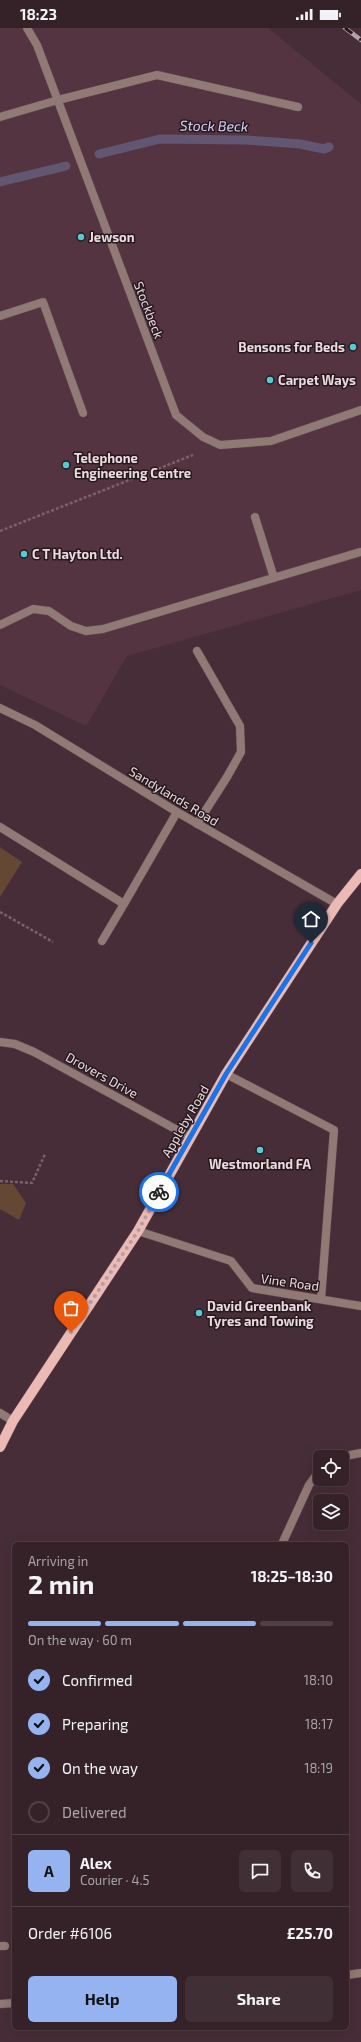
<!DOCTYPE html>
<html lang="en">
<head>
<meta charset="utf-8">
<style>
  :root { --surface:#352229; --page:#402f35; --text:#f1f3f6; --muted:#aaa4a8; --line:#4f3f46; --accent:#95b2f1 }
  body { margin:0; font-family:"Exo 2",sans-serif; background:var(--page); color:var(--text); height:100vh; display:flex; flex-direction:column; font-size:15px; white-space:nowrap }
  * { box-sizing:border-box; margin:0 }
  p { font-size:13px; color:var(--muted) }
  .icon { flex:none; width:22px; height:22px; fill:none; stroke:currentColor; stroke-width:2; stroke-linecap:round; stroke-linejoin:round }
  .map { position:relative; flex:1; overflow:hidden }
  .sheet { position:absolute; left:12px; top:1514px; width:337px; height:488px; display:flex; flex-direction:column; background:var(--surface); border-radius:6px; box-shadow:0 4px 16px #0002,0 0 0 1px var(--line) }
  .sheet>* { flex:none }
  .tools { position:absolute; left:313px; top:1422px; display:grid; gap:8px }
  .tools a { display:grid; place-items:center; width:36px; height:36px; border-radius:6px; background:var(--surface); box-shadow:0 4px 16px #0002,0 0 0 1px var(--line); font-size:20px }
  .pin { position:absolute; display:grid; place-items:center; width:34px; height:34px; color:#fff; margin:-41px -17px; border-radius:50% 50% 50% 0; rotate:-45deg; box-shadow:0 0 4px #0007 }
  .pin .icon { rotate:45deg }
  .courier { position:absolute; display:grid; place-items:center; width:40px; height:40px; margin:-20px; border:3px solid #1a73e8; border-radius:50%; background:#fff; color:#222; box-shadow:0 1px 5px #0007 }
  .head em { font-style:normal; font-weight:700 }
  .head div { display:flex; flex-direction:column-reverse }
  .head { display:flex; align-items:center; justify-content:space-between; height:68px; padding:0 16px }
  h1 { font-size:26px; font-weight:700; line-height:30px }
  .bar { display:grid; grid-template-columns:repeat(4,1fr); gap:6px 4px; align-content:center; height:48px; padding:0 16px }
  .bar i { height:5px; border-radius:3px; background:var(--line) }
  .bar .active { background:var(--accent) }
  .bar p { grid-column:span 4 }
  .line { display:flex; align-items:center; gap:10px; padding:0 16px; border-top:1px solid var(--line) }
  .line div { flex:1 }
  .round { display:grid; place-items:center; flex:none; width:42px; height:42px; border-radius:6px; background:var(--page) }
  ol { padding:0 16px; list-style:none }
  li { display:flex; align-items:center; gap:12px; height:44px }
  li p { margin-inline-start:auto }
  li .icon { padding:4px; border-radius:50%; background:var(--accent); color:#111; stroke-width:4 }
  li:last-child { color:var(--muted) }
  li i { width:22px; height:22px; border:2px solid var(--line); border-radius:50% }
  .primary-button { display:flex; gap:8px; margin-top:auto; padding:8px 16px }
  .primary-button a { flex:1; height:46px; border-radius:6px; background:var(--accent); color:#111; font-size:16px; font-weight:700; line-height:46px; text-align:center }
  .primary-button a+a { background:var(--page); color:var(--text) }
  .status { display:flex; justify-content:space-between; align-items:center; height:28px; padding:0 20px; background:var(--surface); direction:ltr }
  .status svg { height:11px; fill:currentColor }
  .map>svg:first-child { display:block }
  .built { fill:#553441 }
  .green { fill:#644833 }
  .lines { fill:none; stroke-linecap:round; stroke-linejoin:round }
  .stream { stroke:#625772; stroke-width:9 }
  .service-casing { stroke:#614952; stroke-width:9 }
  .minor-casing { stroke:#614952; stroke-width:9 }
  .tertiary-casing { stroke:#614952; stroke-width:9 }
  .primary-casing { stroke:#614952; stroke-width:11 }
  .path { stroke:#79626a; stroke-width:2.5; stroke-dasharray:3 2; stroke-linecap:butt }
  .service { stroke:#917975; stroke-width:8 }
  .minor { stroke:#917975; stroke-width:8 }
  .tertiary { stroke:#917975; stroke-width:8 }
  .primary { stroke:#ebbab4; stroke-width:10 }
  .rail-casing { stroke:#b6a2a8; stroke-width:4.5 }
  .rail { stroke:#25191e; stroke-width:3; stroke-dasharray:9; stroke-linecap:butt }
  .done { stroke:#b29da4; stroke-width:4; stroke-dasharray:0 7.2 }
  .route { stroke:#1a73e8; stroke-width:5 }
  .poi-dot { fill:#52ccd0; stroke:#25191e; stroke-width:1.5 }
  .labels { text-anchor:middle; stroke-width:3; stroke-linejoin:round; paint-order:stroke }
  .poi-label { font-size:13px; font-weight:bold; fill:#ebdadf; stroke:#25191e; text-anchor:start }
  .street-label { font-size:13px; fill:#ebdadf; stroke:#25191e }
  .water-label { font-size:14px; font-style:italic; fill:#d9d2fd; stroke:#25191e }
</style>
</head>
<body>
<div class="status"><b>18:23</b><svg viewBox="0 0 49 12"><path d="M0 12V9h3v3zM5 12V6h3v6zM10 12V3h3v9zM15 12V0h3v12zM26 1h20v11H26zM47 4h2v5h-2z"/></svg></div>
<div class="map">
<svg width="361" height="2014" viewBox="0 0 361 2014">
  <rect width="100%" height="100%" fill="#472d37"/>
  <path class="built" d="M0 0H268L361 76V562L127 628 86 698 0 657Z"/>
  <path class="green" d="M0 819 22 834 0 869Z
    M0 1156H13L26 1175 19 1192 0 1181Z"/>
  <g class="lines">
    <path class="stream" d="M99 126 160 111 247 112 300 116 324 121 329 119
      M0 154 66 138"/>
    <g class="service-casing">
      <path id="service" d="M27 0 37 17 176 387 203 409 220 417 271 413 361 382
        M0 89 58 72 157 47 298 79
        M0 288 43 274 83 385
        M255 489 274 550
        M0 597 33 581 49 583 71 598 86 603 103 601 360 524
        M197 623 240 698 241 724 227 749 197 796
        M0 799 124 876 177 784
        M102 913 124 876
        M226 1046 334 1102 321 1271
        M138 1203 231 1233 252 1260 361 1278
        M0 1918H5
        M347 1947 361 1945
        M0 1976 14 1975"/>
    </g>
    <g class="minor-casing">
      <path id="minor" d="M0 1014 15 1016 34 1024 190 1109
        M0 1385 13 1393
        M340 1429 361 1425
        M282 1516 309 1457 320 1442"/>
    </g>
    <g class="tertiary-casing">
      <path id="tertiary" d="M0 680 35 697 177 784 337 876"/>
    </g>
    <g class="primary-casing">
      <path id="primary" d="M0 1419 13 1393 138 1203 226 1046 337 876 361 846"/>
    </g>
    <path class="path" d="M0 503 193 427
      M0 884 53 914
      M0 1153 32 1155 45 1126"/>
    <use href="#service" class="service"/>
    <use href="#minor" class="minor"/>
    <use href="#tertiary" class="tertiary"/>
    <use href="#primary" class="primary"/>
    <g class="rail-casing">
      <path id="rail" d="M345 0 361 12"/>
    </g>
    <use href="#rail" class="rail"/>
  </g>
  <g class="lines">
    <path class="done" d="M71 1304 138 1203 159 1164"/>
    <path class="route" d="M159 1164 226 1046 311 915"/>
  </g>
  <g class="poi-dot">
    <circle cx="81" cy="209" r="4"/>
    <circle cx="353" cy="319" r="4"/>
    <circle cx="270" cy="352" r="4"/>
    <circle cx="66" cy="437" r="4"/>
    <circle cx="24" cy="526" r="4"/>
    <circle cx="260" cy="1122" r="4"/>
    <circle cx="199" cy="1285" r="4"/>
  </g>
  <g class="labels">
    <g class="poi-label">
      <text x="89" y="214">Jewson</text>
      <text x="345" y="324" text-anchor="end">Bensons for Beds</text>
      <text x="278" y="357">Carpet Ways</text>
      <text x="74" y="435">Telephone<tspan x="74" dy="15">Engineering Centre</tspan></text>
      <text x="32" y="531">C T Hayton Ltd.</text>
      <text x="260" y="1141" text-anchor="middle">Westmorland FA</text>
      <text x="207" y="1283">David Greenbank<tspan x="207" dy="15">Tyres and Towing</tspan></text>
    </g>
    <g class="street-label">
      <text transform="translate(149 282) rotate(69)" y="5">Stockbeck</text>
      <text transform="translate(174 768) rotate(31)" y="5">Sandylands Road</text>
      <text transform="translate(102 1047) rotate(29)" y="5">Drovers Drive</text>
      <text transform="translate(185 1093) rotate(-60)" y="5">Appleby Road</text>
      <text transform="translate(290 1254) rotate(8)" y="5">Vine Road</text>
    </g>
    <g class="water-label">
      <text transform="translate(214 98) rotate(1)" y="5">Stock Beck</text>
    </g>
  </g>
</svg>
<div class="tools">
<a><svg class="icon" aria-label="locate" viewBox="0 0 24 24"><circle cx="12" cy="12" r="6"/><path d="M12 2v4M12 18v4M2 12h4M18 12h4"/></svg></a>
<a><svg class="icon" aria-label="layers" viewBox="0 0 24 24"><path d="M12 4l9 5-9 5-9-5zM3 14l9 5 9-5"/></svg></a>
</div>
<div class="pin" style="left:71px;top:1304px;background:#ea580c"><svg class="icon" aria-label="bag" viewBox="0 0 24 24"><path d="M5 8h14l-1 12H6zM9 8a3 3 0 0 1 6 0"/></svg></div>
<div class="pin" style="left:311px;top:915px;background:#1f2937"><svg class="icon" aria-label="home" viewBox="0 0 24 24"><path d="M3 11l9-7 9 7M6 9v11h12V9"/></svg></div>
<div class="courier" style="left:159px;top:1164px"><svg class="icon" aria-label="bike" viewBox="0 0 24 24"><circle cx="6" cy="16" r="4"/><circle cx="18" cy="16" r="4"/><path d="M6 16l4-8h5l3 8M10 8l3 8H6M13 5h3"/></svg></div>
<section class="sheet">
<div class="head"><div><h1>2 min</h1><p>Arriving in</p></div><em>18:25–18:30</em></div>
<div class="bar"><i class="active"></i><i class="active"></i><i class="active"></i><i></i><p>On the way · 60 m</p></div>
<ol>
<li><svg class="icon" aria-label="check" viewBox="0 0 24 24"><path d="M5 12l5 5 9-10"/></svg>Confirmed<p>18:10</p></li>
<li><svg class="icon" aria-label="check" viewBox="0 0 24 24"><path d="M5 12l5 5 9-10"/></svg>Preparing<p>18:17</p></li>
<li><svg class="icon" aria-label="check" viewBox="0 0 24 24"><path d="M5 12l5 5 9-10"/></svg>On the way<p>18:19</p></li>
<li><i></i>Delivered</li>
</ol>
<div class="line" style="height:72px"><b class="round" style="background:var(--accent);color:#111">A</b><div><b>Alex</b><p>Courier · 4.5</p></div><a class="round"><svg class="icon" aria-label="chat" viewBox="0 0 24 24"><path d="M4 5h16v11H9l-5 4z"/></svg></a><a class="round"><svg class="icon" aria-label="phone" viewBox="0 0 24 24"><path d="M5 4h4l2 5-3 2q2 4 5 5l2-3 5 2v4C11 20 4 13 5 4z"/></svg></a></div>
<div class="line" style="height:52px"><div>Order #6106</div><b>£25.70</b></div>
<div class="primary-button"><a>Help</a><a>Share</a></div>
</section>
</div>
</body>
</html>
